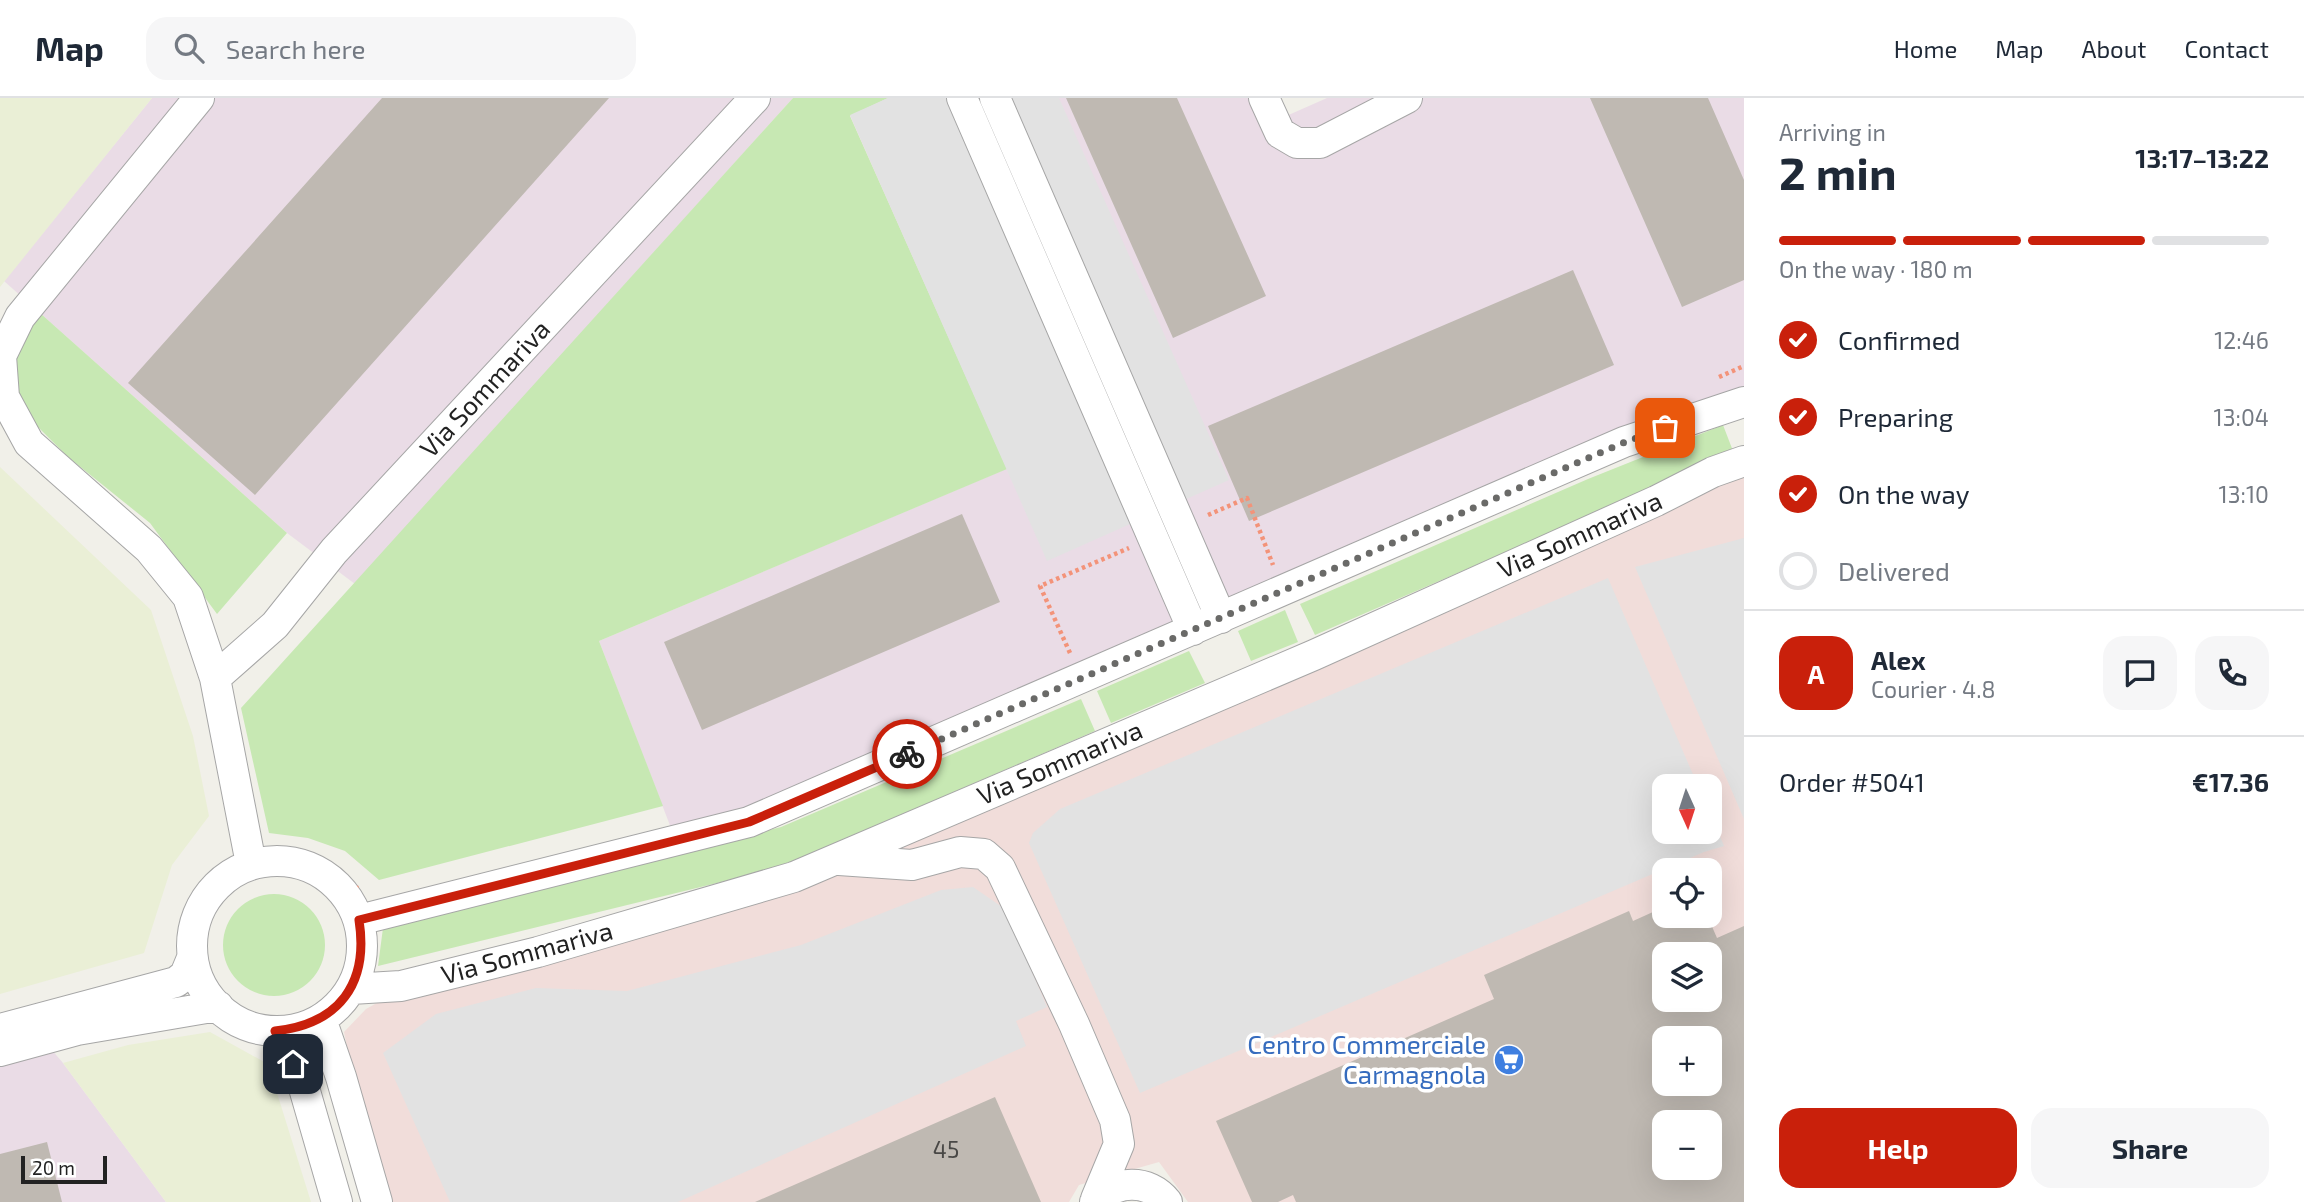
<!DOCTYPE html>
<html lang="en">
<head>
<meta charset="utf-8">
<style>
  :root { --surface:#fff; --page:#f6f6f7; --text:#1f2937; --muted:#747a83; --line:#e0e1e3; --accent:#c9200b }
  body { margin:0; font-family:"Exo 2",sans-serif; background:var(--page); color:var(--text); height:100vh; display:flex; flex-direction:column; font-size:26px; white-space:nowrap }
  * { box-sizing:border-box; margin:0 }
  p { font-size:23px; color:var(--muted) }
  .icon { flex:none; width:38px; height:38px; fill:none; stroke:currentColor; stroke-width:2; stroke-linecap:round; stroke-linejoin:round }
  .map { position:relative; flex:1; overflow:hidden }
  .drawer { display:flex; flex-direction:column; background:var(--surface); width:560px }
  .drawer>* { flex:none }
  .needle { width:46px; rotate:177deg }
  .controls { position:absolute; left:1652px; top:676px; display:grid; gap:14px }
  .controls a { display:grid; place-items:center; width:70px; height:70px; border-radius:14px; background:var(--surface); box-shadow:0 7px 28px #0002; font-size:35px }
  .scale { position:absolute; left:21px; bottom:18px; width:86px; box-sizing:border-box; padding-left:7px; border:4px solid #222; border-top:0; font-size:19px; line-height:24px; white-space:nowrap; color:#222; -webkit-text-stroke:5px #fff; paint-order:stroke }
  .pin { position:absolute; display:grid; place-items:center; width:60px; height:60px; color:#fff; margin:-30px; border-radius:14px; box-shadow:0 4px 10px #0006 }
  .courier { position:absolute; display:grid; place-items:center; width:70px; height:70px; margin:-35px; border:5px solid #c9200b; border-radius:50%; background:#fff; color:#222; box-shadow:0 2px 9px #0007 }
  .overview em { font-style:normal; font-weight:700 }
  .overview div { display:flex; flex-direction:column-reverse }
  .overview { display:flex; align-items:center; justify-content:space-between; height:119px; padding:0 35px }
  h1 { font-size:46px; font-weight:700; line-height:52px }
  .bar { display:grid; grid-template-columns:repeat(4,1fr); gap:10px 7px; align-content:center; height:84px; padding:0 35px }
  .bar i { height:9px; border-radius:5px; background:var(--line) }
  .bar .on { background:var(--accent) }
  .bar p { grid-column:span 4 }
  .line { display:flex; align-items:center; gap:18px; padding:0 35px; border-top:2px solid var(--line) }
  .line div { flex:1 }
  .round { display:grid; place-items:center; flex:none; width:74px; height:74px; border-radius:21px; background:var(--page) }
  ol { padding:0 35px; list-style:none }
  li { display:flex; align-items:center; gap:21px; height:77px }
  li p { margin-inline-start:auto }
  li .icon { padding:7px; border-radius:50%; background:var(--accent); color:#fff; stroke-width:4 }
  li:last-child { color:var(--muted) }
  li i { width:38px; height:38px; border:4px solid var(--line); border-radius:50% }
  .action { display:flex; gap:14px; margin-top:auto; padding:14px 35px }
  .action a { flex:1; height:80px; border-radius:21px; background:var(--accent); color:#fff; font-size:28px; font-weight:700; line-height:80px; text-align:center }
  .action a+a { background:var(--page); color:var(--text) }
  header { display:flex; align-items:center; gap:42px; box-sizing:border-box; height:98px; padding:0 35px; background:var(--surface); border-bottom:2px solid var(--line) }
  header strong { font-size:33px }
  nav { display:flex; gap:38px; margin-inline-start:auto; font-size:24px }
  .search { width:490px; height:63px; background:var(--page); display:flex; align-items:center; gap:18px; box-sizing:border-box; padding:0 24px; border-radius:21px; color:var(--muted); font-size:26px }
  main { display:flex; flex:1; min-height:0 }
  .map>svg:first-child { display:block }
  .commercial { fill:#f1ddda; fill-rule:evenodd }
  .industrial { fill:#eadce6 }
  .farmland { fill:#eaefd6 }
  .grass { fill:#c7e8b3 }
  .parking { fill:#e2e2e2 }
  .building { fill:#bfb9b2; fill-rule:evenodd }
  .lines { fill:none; stroke-linecap:round; stroke-linejoin:round }
  .minor-casing { stroke:#a6a6a6; stroke-width:32 }
  .path { stroke:#f39379; stroke-width:4.5; stroke-dasharray:3.5 3.5; stroke-linecap:butt }
  .minor { stroke:#fff; stroke-width:30 }
  .done { stroke:#6a6a68; stroke-width:7; stroke-dasharray:0 12.6 }
  .route { stroke:#c9200b; stroke-width:9 }
  .labels { text-anchor:middle; stroke-width:7; stroke-linejoin:round; paint-order:stroke }
  .number-label { font-size:23px; fill:#494846 }
  .street-label { font-size:26px; fill:#222; stroke:#fff }
  .shop-label { font-size:26px; fill:#366cbe; stroke:#fff; text-anchor:end }
</style>
</head>
<body>
<header>
<strong>Map</strong>
<div class="search"><svg class="icon" aria-label="search" viewBox="0 0 24 24"><circle cx="10" cy="10" r="6"/><path d="M15 15l6 6"/></svg>Search here</div>
<nav><a>Home</a><a>Map</a><a>About</a><a>Contact</a></nav>
</header>
<main>
<div class="map">
<svg width="1744" height="1104" viewBox="0 0 1744 1104">
  <rect width="100%" height="100%" fill="#f1f0e9"/>
  <path class="commercial" d="M1744 376V1104H1188L1159 1064 1079 1087 1069 1104H387L357 999 344 934 366 911 409 887 794 779ZM1664 688H1710V733H1664ZM1664 772H1710V817H1664ZM1664 856H1710V901H1664ZM1664 940H1710V985H1664ZM1664 1024H1710V1069H1664Z"/>
  <path class="industrial" d="M152 0H793L355 486 287 435 4 183Z
    M888 0H1275L1284 19 1327 0H1744V304L676 743 599 543 1006 371 850 17Z
    M51 951 63 965 166 1104H0V966Z"/>
  <path class="farmland" d="M0 0H152L0 189Z
    M0 369 151 512 193 638 209 718 172 767 144 855 0 896Z
    M210 934 268 966 311 1104H166L63 965 128 947Z"/>
  <path class="grass" d="M793 0H888L850 18 1007 371 599 543 663 708 379 782 345 753 308 740 269 735 241 610Z
    M40 215 287 435 217 516 150 425 68 359 27 318 11 288 10 256Z
    M1723 327 1733 353 1642 395 1315 537 1300 506 1588 381Z
    M1285 512 1298 544 1251 563 1238 533Z
    M1189 553 1205 585 1111 625 1097 593Z
    M1081 601 1095 633 778 770 378 868 383 830 781 729Z
    M223 847a51 51 0 1 1 102 0a51 51 0 1 1-102 0Z"/>
  <path class="parking" d="M888 0H1059L1229 382 1047 463 850 17Z
    M1744 440V721L1635 469Z
    M1608 480 1698 688H1664V733H1710V714L1724 748 1704 754 1140 995 1029 745 1033 735 1060 711Z
    M973 789 1005 811 1047 909 1016 923 1026 948 678 1104H450L383 955 436 916 536 890 627 893 801 847 941 792Z"/>
  <path class="building" d="M382 0H609L255 397 128 285Z
    M1066 0H1177L1266 198 1173 240Z
    M1590 0H1708L1744 82V182L1682 209Z
    M1573 172 1614 267 1249 423 1208 328Z
    M962 416 1000 504 702 632 664 544Z
    M1664 809V817H1707L1717 840 1744 828V1104H1296L1293 1097 1278 1104H1252L1216 1023 1494 901 1484 877 1629 813 1633 823ZM1664 856H1710V901H1664ZM1664 940H1710V985H1664ZM1664 1024H1710V1069H1664Z
    M995 999 1041 1104H755Z
    M47 1044 62 1104H0V1056Z"/>
  <g class="lines">
    <g class="minor-casing">
      <path id="minor" d="M199 0 20 219 1 258 4 299 29 345 149 451 188 499 215 580 251 766
        M962 0 1193 532
        M995 0 1221 520
        M1264 0 1280 35 1297 45H1320L1407 0
        M215 580 275 527 334 453 755 0
        M839 762 912 767 960 754 984 756 1000 770 1074 926 1115 1022 1119 1046 1096 1101
        M192 848a85 85 0 1 1 170 0a85 85 0 1 1-170 0Z
        M359 822 749 724 1624 344 1744 304
        M351 891 401 888 538 854 794 779 1314 557 1656 403 1713 374 1744 363
        M321 921 341 979 377 1104
        M0 931 176 884 185 877 192 860
        M275 933 302 983 337 1104
        M0 953 77 932 218 908
        M1095 1104C1115 1082 1148 1080 1167 1104"/>
    </g>
    <path class="path" d="M1719 279 1744 268
      M1208 417 1247 400 1273 467
      M1070 555 1040 488 1129 450
      M341 790H359"/>
    <use href="#minor" class="minor"/>
  </g>
  <g class="lines">
    <path class="done" d="M907 656 1625 344 1665 330"/>
    <path class="route" d="M293 966 275 933C339 926 369 886 359 822L749 724 907 656"/>
  </g>
  <defs>
    <g id="supermarket-disc" transform="scale(1.575)"><circle r="9.5" fill="#3f7fe0" stroke="#fff"/><path d="M-6-5.5h2.5l.6 2H6L4.5 2H-2.5L-4.4-4H-6ZM-1.5 3.2a1.3 1.3 0 1 0 .1 0ZM3 3.2a1.3 1.3 0 1 0 .1 0Z" fill="#fff"/></g>
  </defs>
  <g fill-rule="evenodd">
    <use href="#supermarket-disc" x="1509" y="962"/>
  </g>
  <g class="labels">
    <g class="number-label">
      <text x="946" y="1060">45</text>
    </g>
    <g class="street-label">
      <text transform="translate(485 291) rotate(-47)" y="9">Via Sommariva</text>
      <text transform="translate(1580 437) rotate(-24)" y="9">Via Sommariva</text>
      <text transform="translate(1060 665) rotate(-23)" y="9">Via Sommariva</text>
      <text transform="translate(527 855) rotate(-15)" y="9">Via Sommariva</text>
    </g>
    <g class="shop-label">
      <text x="1486" y="956">Centro Commerciale<tspan x="1486" dy="30">Carmagnola</tspan></text>
    </g>
  </g>
</svg>
<div class="controls">
<a><svg class="needle" viewBox="-14 -14 28 28"><path d="M0-13l5 13h-10z" fill="#e53935"/><path d="M0 13l5-13h-10z" fill="#747a83"/></svg></a>
<a><svg class="icon" aria-label="locate" viewBox="0 0 24 24"><circle cx="12" cy="12" r="6"/><path d="M12 2v4M12 18v4M2 12h4M18 12h4"/></svg></a>
<a><svg class="icon" aria-label="layers" viewBox="0 0 24 24"><path d="M12 4l9 5-9 5-9-5zM3 14l9 5 9-5"/></svg></a>
<a>+</a>
<a>−</a>
</div>
<div class="scale">20 m</div>
<div class="pin" style="left:1665px;top:330px;background:#ea580c"><svg class="icon" aria-label="bag" viewBox="0 0 24 24"><path d="M5 8h14l-1 12H6zM9 8a3 3 0 0 1 6 0"/></svg></div>
<div class="pin" style="left:293px;top:966px;background:#1f2937"><svg class="icon" aria-label="home" viewBox="0 0 24 24"><path d="M3 11l9-7 9 7M6 9v11h12V9"/></svg></div>
<div class="courier" style="left:907px;top:656px"><svg class="icon" aria-label="bike" viewBox="0 0 24 24"><circle cx="6" cy="16" r="4"/><circle cx="18" cy="16" r="4"/><path d="M6 16l4-8h5l3 8M10 8l3 8H6M13 5h3"/></svg></div>
</div>
<section class="drawer">
<div class="overview"><div><h1>2 min</h1><p>Arriving in</p></div><em>13:17–13:22</em></div>
<div class="bar"><i class="on"></i><i class="on"></i><i class="on"></i><i></i><p>On the way · 180 m</p></div>
<ol>
<li><svg class="icon" aria-label="check" viewBox="0 0 24 24"><path d="M5 12l5 5 9-10"/></svg>Confirmed<p>12:46</p></li>
<li><svg class="icon" aria-label="check" viewBox="0 0 24 24"><path d="M5 12l5 5 9-10"/></svg>Preparing<p>13:04</p></li>
<li><svg class="icon" aria-label="check" viewBox="0 0 24 24"><path d="M5 12l5 5 9-10"/></svg>On the way<p>13:10</p></li>
<li><i></i>Delivered</li>
</ol>
<div class="line" style="height:126px"><b class="round" style="background:var(--accent);color:#fff">A</b><div><b>Alex</b><p>Courier · 4.8</p></div><a class="round"><svg class="icon" aria-label="chat" viewBox="0 0 24 24"><path d="M4 5h16v11H9l-5 4z"/></svg></a><a class="round"><svg class="icon" aria-label="phone" viewBox="0 0 24 24"><path d="M5 4h4l2 5-3 2q2 4 5 5l2-3 5 2v4C11 20 4 13 5 4z"/></svg></a></div>
<div class="line" style="height:91px"><div>Order #5041</div><b>€17.36</b></div>
<div class="action"><a>Help</a><a>Share</a></div>
</section>
</main>
</body>
</html>
